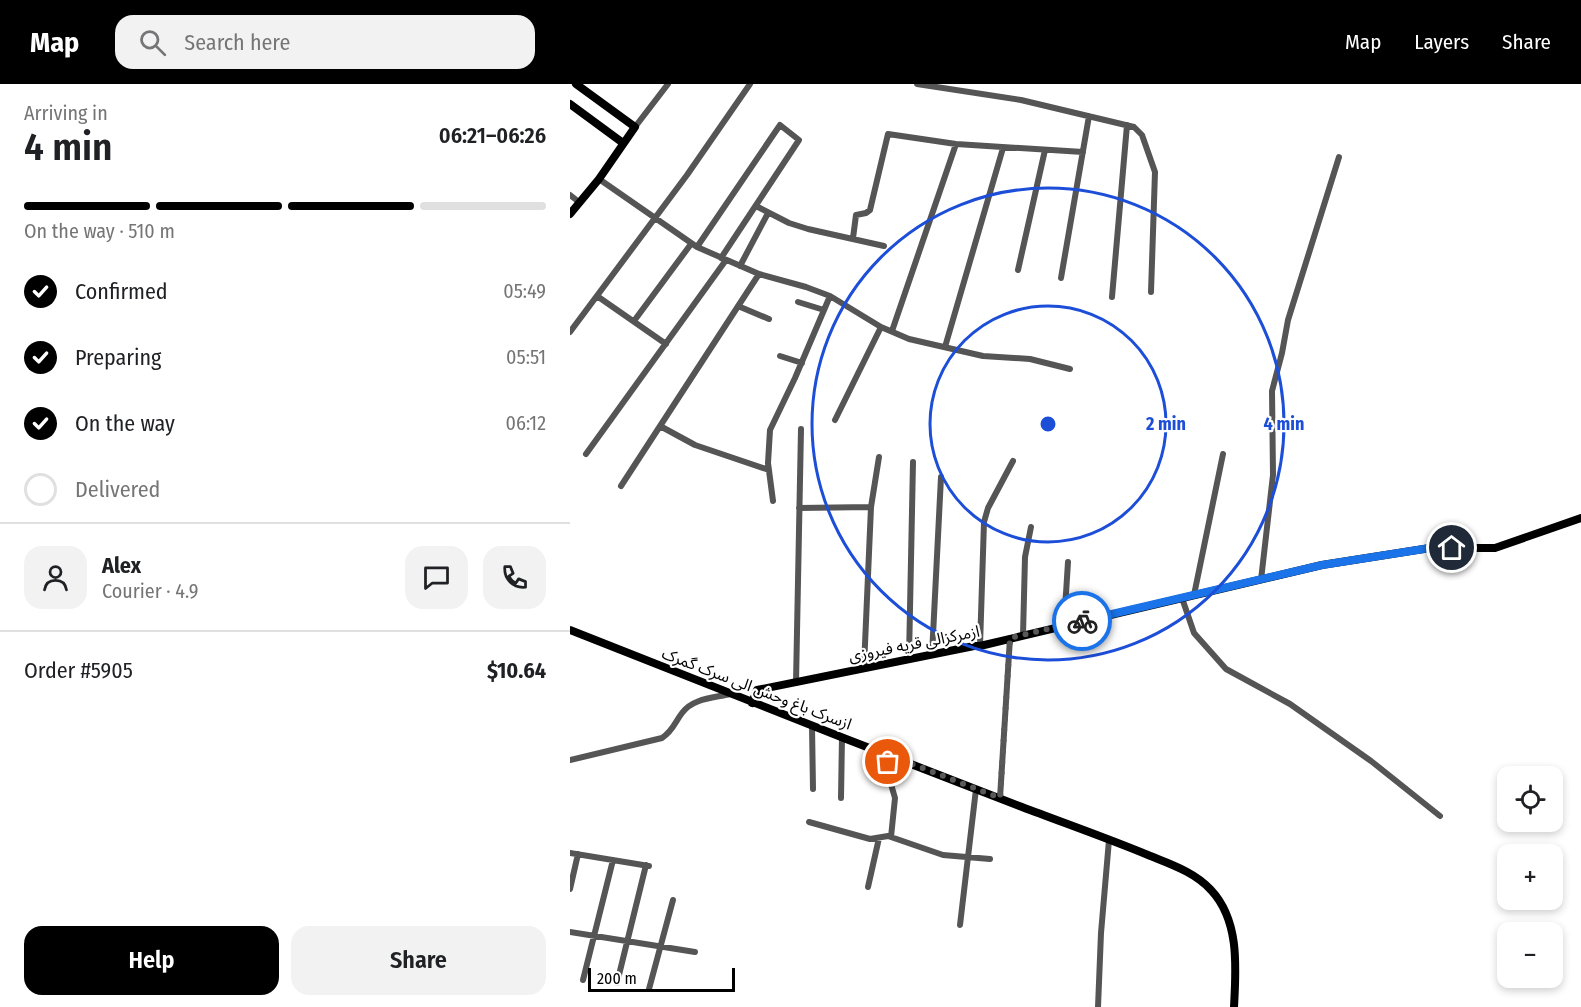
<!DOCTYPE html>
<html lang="en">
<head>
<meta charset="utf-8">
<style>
  :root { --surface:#fff; --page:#f2f2f2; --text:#202124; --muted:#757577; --line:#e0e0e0; --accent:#000 }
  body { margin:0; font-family:"Fira Sans Condensed","Noto Sans Arabic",sans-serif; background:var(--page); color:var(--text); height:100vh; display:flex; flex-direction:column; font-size:22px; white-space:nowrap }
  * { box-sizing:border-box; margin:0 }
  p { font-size:20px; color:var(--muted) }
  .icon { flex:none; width:33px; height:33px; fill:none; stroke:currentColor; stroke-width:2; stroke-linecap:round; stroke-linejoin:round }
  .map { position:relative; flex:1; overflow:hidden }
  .sheet { display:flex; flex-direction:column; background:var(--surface); width:570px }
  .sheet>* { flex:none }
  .controls { position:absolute; left:927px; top:682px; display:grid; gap:12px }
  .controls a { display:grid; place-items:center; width:66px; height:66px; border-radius:12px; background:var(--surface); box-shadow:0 3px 9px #0003; font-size:30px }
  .scale { position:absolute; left:18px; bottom:15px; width:147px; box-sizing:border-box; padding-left:6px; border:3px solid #000; border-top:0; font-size:16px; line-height:21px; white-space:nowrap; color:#000; -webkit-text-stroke:4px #fff; paint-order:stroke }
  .pin { position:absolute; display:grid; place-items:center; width:51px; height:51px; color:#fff; margin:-26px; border:3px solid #fff; border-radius:50%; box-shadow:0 2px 6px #0007 }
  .courier { position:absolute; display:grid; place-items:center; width:60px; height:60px; margin:-30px; border:4px solid #1a73e8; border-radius:50%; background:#fff; color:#222; box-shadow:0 2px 8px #0007 }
  .headline em { font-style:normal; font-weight:600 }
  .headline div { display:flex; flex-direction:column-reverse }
  .headline { display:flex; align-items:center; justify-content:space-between; height:102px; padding:0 24px }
  h1 { font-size:39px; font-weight:600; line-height:45px }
  .bar { display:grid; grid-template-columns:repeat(4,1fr); gap:9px 6px; align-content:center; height:72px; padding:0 24px }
  .bar i { height:8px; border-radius:4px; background:var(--line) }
  .bar .current { background:var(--accent) }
  .bar p { grid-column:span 4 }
  .line { display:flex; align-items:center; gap:15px; padding:0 24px; border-top:2px solid var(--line) }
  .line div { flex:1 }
  .round { display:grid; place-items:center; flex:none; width:63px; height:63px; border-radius:18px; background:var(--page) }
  ol { padding:0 24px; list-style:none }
  li { display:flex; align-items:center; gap:18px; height:66px }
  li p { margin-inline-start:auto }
  li .icon { padding:6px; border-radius:50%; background:var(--accent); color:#fff; stroke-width:4 }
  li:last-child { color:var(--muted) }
  li i { width:33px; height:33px; border:3px solid var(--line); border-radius:50% }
  .button { display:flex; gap:12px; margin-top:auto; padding:12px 24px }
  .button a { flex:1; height:69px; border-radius:18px; background:var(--accent); color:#fff; font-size:24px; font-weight:600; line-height:69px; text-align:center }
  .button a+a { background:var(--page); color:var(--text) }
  header { display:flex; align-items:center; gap:36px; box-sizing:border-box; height:84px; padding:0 30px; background:var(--accent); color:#fff }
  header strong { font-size:28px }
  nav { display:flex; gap:33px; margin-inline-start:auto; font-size:21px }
  .search { width:420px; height:54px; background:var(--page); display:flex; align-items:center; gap:15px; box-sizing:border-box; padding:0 21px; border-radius:18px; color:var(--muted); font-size:22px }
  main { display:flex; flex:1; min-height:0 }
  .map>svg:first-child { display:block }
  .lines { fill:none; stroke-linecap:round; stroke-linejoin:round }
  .minor { stroke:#555; stroke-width:6 }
  .major { stroke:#000; stroke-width:8 }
  .done { stroke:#595959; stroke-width:6; stroke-dasharray:0 10.8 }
  .route { stroke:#1a73e8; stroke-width:8 }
  .ring { fill:none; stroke:#1d4ed8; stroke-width:3 }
  .labels { text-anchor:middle; stroke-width:4.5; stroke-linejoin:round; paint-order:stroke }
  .street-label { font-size:16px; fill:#000; stroke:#fff }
  .centre { fill:#1d4ed8; stroke:#fff; stroke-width:3 }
  .ring-label { font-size:18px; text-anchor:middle; font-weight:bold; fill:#1d4ed8; stroke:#fff; stroke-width:4.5; stroke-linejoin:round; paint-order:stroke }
</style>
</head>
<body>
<header>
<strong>Map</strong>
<div class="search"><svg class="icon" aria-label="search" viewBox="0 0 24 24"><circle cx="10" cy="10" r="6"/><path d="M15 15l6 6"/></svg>Search here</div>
<nav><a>Map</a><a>Layers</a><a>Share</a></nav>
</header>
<main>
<section class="sheet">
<div class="headline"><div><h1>4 min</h1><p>Arriving in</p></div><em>06:21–06:26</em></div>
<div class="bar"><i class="current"></i><i class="current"></i><i class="current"></i><i></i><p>On the way · 510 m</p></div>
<ol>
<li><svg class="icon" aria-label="check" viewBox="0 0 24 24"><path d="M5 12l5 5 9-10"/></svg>Confirmed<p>05:49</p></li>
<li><svg class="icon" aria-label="check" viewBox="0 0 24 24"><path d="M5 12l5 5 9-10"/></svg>Preparing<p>05:51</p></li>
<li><svg class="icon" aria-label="check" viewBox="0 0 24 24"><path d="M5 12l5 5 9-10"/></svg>On the way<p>06:12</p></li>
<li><i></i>Delivered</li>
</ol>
<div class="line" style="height:108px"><a class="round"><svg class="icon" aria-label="person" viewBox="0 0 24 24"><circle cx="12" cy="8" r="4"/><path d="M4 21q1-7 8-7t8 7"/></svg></a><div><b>Alex</b><p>Courier · 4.9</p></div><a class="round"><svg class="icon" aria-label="chat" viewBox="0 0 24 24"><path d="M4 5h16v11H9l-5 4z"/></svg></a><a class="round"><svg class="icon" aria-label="phone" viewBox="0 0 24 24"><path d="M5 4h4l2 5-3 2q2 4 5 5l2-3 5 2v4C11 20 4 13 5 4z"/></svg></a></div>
<div class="line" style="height:78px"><div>Order #5905</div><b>$10.64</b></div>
<div class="button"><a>Help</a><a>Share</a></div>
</section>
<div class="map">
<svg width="1011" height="923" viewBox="0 0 1011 923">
  <rect width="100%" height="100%" fill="#fff"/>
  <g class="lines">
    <path class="minor" d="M347 0 451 16 564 43 572 51 585 88 581 208
      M65 43 98 0
      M29 95 127 163 189 190 236 203 260 212 311 243 339 255 413 272 460 275 500 285
      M0 111 9 118
      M186 122 219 139 238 145 314 162
      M283 154 286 131 296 129 300 126 318 50 386 60 513 68
      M127 163 210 41 229 56 151 174
      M170 182 198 129
      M448 186 475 66
      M491 194 519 32
      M27 212 96 260
      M542 213 557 41
      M228 218 254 226
      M168 222 199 235
      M64 237 121 160
      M322 247 386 60
      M0 248 117 91 180 0
      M375 263 433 64
      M210 272 232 279
      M265 336 311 243
      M90 342 125 361 199 386
      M16 370 156 176
      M51 402 189 190
      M203 417 198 379 200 346 225 294 260 212
      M229 424 301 423
      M691 496 703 391 702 307 712 269 718 236 769 73
      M624 511 653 370
      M612 514 624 549 656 585 720 620 801 677 870 732
      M494 541 498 478
      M453 551 455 473 461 443
      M410 562 414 438 418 424 443 377
      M362 571 371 393
      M339 574 343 378
      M294 583 301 423 309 373
      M226 599 231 345
      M242 642 243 705
      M319 671 316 683 325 714 321 753
      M0 676 92 654C103 647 105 638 112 629 123 614 144 614 160 610
      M271 714 272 653
      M430 714 440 554
      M239 738 300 755 318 752 373 771 420 775
      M0 769 79 782
      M298 803 309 754
      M0 805 8 770
      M390 841 406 705
      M0 848 125 868
      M13 896 43 776
      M47 899 76 781
      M79 905 103 816
      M528 923 531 849 539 756"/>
    <path class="major" d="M0 20 53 59
      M0 130 29 95 65 43 6 0
      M0 546C150 606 301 665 452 723 494 739 537 754 578 771 600 780 625 788 641 806 670 837 666 884 664 923
      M182 619 187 606 404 562H410L752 481 860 464H925L1011 434"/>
  </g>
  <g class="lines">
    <path class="done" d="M318 678 319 671 430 714 440 554 512 537"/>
    <path class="route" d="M512 537 752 481 860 464H882"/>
  </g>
  <g class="ring">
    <circle cx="478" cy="340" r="118"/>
    <circle cx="478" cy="340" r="236"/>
  </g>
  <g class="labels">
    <g class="street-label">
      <text transform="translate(344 559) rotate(-11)" y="6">ازمرکزالی قریه فیروزی</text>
      <text transform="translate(187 604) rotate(21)" y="6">ازسرک باغ وحش الی سرک گمرک</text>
    </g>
  </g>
  <circle cx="478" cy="340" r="9" class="centre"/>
  <g class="ring-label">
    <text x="596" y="346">2 min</text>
    <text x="714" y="346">4 min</text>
  </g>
</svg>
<div class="controls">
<a><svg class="icon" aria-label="locate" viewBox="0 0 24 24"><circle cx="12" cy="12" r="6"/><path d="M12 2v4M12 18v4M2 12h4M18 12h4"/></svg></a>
<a>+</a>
<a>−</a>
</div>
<div class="scale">200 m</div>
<div class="pin" style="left:318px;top:678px;background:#ea580c"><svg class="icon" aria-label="bag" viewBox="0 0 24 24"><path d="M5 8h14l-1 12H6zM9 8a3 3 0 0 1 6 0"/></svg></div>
<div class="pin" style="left:882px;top:464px;background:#1f2937"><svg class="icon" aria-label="home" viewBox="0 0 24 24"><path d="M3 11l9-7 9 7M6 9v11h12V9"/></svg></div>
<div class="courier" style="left:512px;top:537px"><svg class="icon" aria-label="bike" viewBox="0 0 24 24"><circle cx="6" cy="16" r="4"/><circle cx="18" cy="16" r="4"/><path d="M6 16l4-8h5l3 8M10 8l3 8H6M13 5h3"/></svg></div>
</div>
</main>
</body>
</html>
